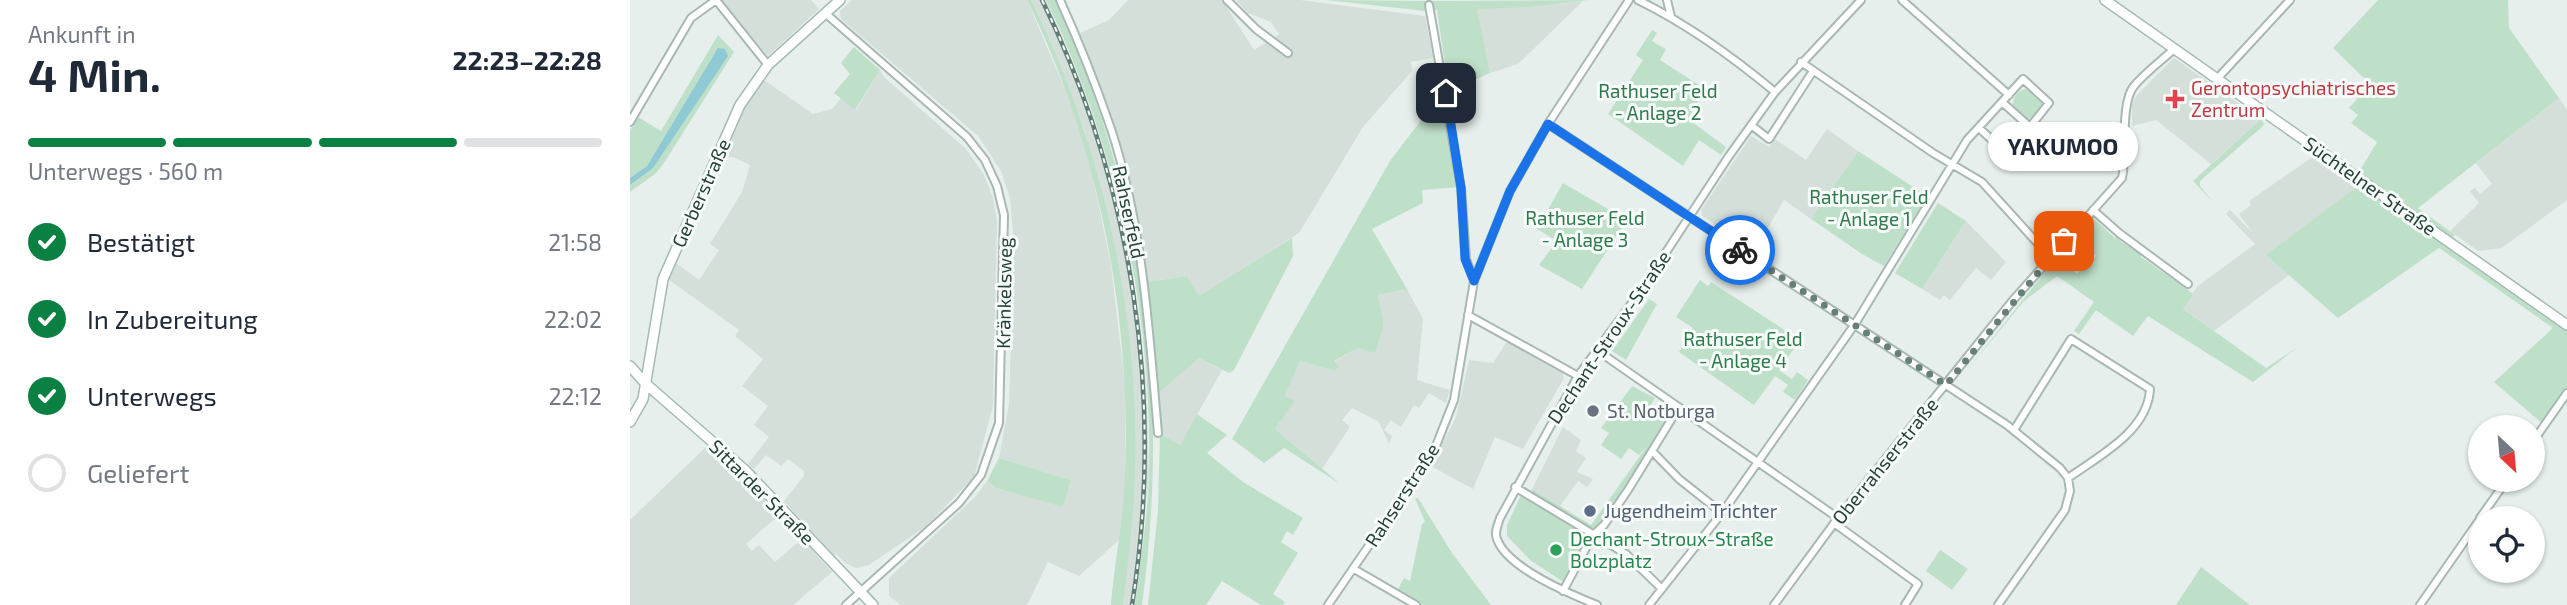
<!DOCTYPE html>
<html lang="de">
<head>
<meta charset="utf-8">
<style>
  :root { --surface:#fff; --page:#f6f6f7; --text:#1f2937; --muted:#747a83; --line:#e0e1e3; --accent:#0b8043 }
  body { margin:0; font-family:"Exo 2",sans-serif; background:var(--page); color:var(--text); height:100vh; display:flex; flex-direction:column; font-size:26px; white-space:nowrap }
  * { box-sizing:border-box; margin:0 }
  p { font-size:23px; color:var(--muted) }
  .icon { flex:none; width:38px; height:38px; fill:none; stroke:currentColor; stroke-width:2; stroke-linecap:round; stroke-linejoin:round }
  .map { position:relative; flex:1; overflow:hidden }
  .drawer { display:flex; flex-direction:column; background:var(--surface); width:630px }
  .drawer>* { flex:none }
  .needle { width:46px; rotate:154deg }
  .tools { position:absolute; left:1838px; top:415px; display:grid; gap:14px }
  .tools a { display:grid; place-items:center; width:77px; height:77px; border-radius:50%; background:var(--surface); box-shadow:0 2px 5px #0004; font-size:35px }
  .pin { position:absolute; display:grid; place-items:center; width:60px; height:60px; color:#fff; margin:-30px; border-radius:14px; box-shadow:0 4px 10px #0006 }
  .courier { position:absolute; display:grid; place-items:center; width:70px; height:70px; margin:-35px; border:5px solid #1a73e8; border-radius:50%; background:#fff; color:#222; box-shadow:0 2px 9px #0007 }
  .bubble { position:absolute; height:49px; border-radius:24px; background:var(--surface); box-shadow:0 2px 5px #0004; font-size:23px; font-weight:700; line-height:49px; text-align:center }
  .overview em { font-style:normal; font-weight:700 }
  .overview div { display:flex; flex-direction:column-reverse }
  .overview { display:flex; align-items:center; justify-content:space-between; height:119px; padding:0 28px }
  h1 { font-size:46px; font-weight:700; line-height:52px }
  .bar { display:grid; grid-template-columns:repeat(4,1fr); gap:10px 7px; align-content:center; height:84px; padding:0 28px }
  .bar i { height:9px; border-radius:5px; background:var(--line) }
  .bar .current { background:var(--accent) }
  .bar p { grid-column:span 4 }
  ol { padding:0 28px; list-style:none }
  li { display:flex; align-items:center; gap:21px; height:77px }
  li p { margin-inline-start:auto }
  li .icon { padding:7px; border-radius:50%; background:var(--accent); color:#fff; stroke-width:4 }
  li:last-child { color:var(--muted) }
  li i { width:38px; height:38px; border:4px solid var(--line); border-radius:50% }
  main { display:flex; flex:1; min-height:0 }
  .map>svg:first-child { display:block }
  .built { fill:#d4dfda }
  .green { fill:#bfe0c8 }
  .water { fill:#8ec9d4 }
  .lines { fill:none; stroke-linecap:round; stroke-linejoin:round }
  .street-casing { stroke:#a8b8b2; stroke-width:10 }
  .secondary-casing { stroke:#a4bbb3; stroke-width:12 }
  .street { stroke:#fff; stroke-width:6 }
  .secondary { stroke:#fff; stroke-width:9 }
  .rail-casing { stroke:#5f7d75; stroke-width:4.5 }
  .rail { stroke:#f7fbf9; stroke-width:2; stroke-dasharray:5; stroke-linecap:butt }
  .done { stroke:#687f78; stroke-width:7; stroke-dasharray:0 12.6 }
  .route { stroke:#1a73e8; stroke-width:9 }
  .health-dot { fill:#e0444e; stroke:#f7fbf9; stroke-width:2.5 }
  .worship-dot { fill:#6b7280; stroke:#f7fbf9; stroke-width:2.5 }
  .service-dot { fill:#5c6f8a; stroke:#f7fbf9; stroke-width:2.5 }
  .leisure-dot { fill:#2e9e5b; stroke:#f7fbf9; stroke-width:2.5 }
  .labels { text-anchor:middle; stroke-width:6; stroke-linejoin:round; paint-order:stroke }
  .health-label { font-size:19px; fill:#be3a42; stroke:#f7fbf9; text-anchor:start }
  .park-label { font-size:19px; fill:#2d7a4b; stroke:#f7fbf9 }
  .street-label { font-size:19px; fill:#24423a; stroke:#f7fbf9 }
  .worship-label { font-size:19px; fill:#5b616d; stroke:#f7fbf9; text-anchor:start }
  .service-label { font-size:19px; fill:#4e5e75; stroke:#f7fbf9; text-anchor:start }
  .leisure-label { font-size:19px; fill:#27864d; stroke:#f7fbf9; text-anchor:start }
</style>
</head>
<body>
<main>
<section class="drawer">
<div class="overview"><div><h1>4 Min.</h1><p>Ankunft in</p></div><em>22:23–22:28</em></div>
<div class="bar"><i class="current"></i><i class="current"></i><i class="current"></i><i></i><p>Unterwegs · 560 m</p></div>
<ol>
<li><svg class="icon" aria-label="check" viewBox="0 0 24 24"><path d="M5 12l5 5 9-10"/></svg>Bestätigt<p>21:58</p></li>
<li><svg class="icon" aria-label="check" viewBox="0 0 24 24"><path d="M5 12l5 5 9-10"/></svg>In Zubereitung<p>22:02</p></li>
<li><svg class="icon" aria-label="check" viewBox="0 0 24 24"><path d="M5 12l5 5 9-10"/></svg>Unterwegs<p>22:12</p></li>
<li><i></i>Geliefert</li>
</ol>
</section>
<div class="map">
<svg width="1937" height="605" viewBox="0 0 1937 605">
  <rect width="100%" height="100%" fill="#e6efeb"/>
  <path class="built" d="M91 0H181L189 9 138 56Z
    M222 0H397L444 111 459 159 481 265 495 384V486L490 539 449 576 418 562 397 605H271L259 596V578L346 496 357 481 366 488 433 506 441 480 369 458 379 404 384 244 380 198 371 171 348 136 211 19 210 11Z
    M401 0H416L452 85 495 232 509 315 516 383 519 473 505 605H493L505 471 503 382 496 314 480 229 455 131Z
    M498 0H592L624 50 649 34 641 22 618 13 606 0H670L795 16 803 58 781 62 782 71 733 127 669 233 569 297 557 276 517 282 495 164 450 33 479 20Z
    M953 1 888 64 860 73 846 8 903 7Z
    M1544 58 1631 119 1581 164 1526 120 1502 126V105L1506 96Z
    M250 70 254 77 336 149 354 175 363 198 367 221 363 406 344 477 295 527 239 565 226 568 215 563 206 554 204 555 154 501 174 476V471L158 459 151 466 136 455 124 469 118 464 139 437 124 425 138 406 112 386 133 359 105 336 109 330 39 280 46 263 69 280 89 250 80 244 112 192 120 165 103 157H94L117 103 134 80 183 114 202 109 211 98 226 110Z
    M1929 98 1937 110V200L1872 248 1848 251 1820 231 1849 203 1840 191 1845 188 1850 194 1862 184 1846 163Z
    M1197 129 1228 151 1181 219 1154 200 1125 250 1072 216 1071 210 1121 136 1139 147 1145 139 1176 160Z
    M1684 156 1726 189 1637 255 1659 275 1584 331 1552 308 1568 286 1625 244 1596 214 1600 210 1623 233 1609 214 1621 205 1619 201Z
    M1336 221 1376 262 1361 280 1346 268 1320 300 1314 295 1310 300 1292 289Z
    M777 289 793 319 787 380 820 390 816 403 799 393 789 408 784 405 771 427 761 420 754 430 762 436 759 444 749 422 722 408 712 420 720 427 692 469 645 429 664 402 655 396 670 361 704 371V362L728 348 754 325 748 295Z
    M878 340 932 371 934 378 893 449 865 437 843 489 801 466 826 417 839 360 863 363Z
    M569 358 592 370 550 445 530 433 528 394Z
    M933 427 951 440 946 451 956 458 947 472 963 479 957 487 948 481 930 506 902 489Z
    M78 445 150 514 116 544 122 551 129 545 145 562 172 539 202 572 163 605H0V520Z"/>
  <path class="green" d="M397 0H401C472 144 510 312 505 473 504 517 498 561 493 605H481C484 566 492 528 494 489 504 325 470 148 397 0Z
    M416 0H427C513 197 541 391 512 605H505C510 561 518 517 519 473 523 313 486 144 416 0Z
    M696 0 797 1 795 11Z
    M958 0 903 7 847 9 860 73 819 91 807 10H803L801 1Z
    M1748 0H1878L1879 28 1929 98 1788 208 1825 235 1821 238 1729 172 1747 142 1721 123 1728 115 1719 108 1740 84 1703 48Z
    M1022 30 1027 33 1022 41 1036 49 1030 60 1075 89 1058 119 1096 147 1091 155 1069 140 1053 166 978 114 1013 60 1006 55Z
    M88 35 104 52 34 163 25 174 0 192V185L23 168 88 49 17 166 0 178V131L8 117 31 131Z
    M224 47 250 70 225 110 204 93 220 74 211 63Z
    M1383 104a15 15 0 1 1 30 0a15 15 0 1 1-30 0Z
    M815 95 829 187 792 190 793 203 742 229 777 289 748 295 754 325 745 353 728 348 704 361 709 367 704 371 670 361 655 396 665 401 645 429 709 483 654 448 634 463 602 439 760 161 795 115Z
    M1631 119 1634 124 1632 127 1570 181V186L1583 202 1563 181Z
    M1228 151 1297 196 1254 266 1232 254 1181 219Z
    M933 183 997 220 952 289 909 265 927 241 907 229Z
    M1729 185 1937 330V390L1913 424 1864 382 1923 328 1809 248 1708 318 1636 255Z
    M1308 203 1336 221 1292 289 1265 273Z
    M1462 217 1485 238 1487 236 1491 242 1512 254 1511 257 1547 282 1554 284 1553 286 1563 294 1553 309 1636 368 1668 347 1623 382 1518 316 1503 336 1466 310 1449 334 1444 331 1464 302 1427 276 1393 302 1331 378 1426 258 1447 274 1466 256 1445 237Z
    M662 238 663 256 604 370 599 373 569 358 528 394 517 282 557 276 569 296Z
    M1070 280 1078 286 1081 282 1170 340 1149 370 1162 379 1167 372 1178 380 1165 400 1153 392 1158 385 1145 376 1124 405 1049 352 1063 328 1046 317Z
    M1019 299 1027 304 996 360 982 351Z
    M1002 386 1025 398 1017 411 1033 422 1044 410 972 523 966 528 958 529 901 494 902 489 961 525 1017 446 1009 455 999 448 991 459 971 445 979 433 971 428Z
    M567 414 597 435 577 453 613 482 673 518 663 535 657 531 651 542 668 553 643 594 655 602 653 605H631L592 581 576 605H518L528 510 530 433 550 445Z
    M369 458 441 480 433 507 366 488 357 481Z
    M891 495 957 536V544L935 583 900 560 877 536V525Z
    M785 498H788L822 553 861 605H792L767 591 774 578 780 581 792 524 795 522Z
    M1310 550 1338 569 1322 590 1296 571Z
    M1571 567 1620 605H1546Z"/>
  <path class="water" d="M88 48 95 49 98 56 23 168 0 185V178L17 166Z"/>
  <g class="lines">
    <g class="street-casing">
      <path id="street" d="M430 0C449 42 466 85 481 129 513 226 519 331 528 433
        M597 0 626 29 658 53
        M1008 0C1057 24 1103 57 1145 92
        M1037 0 1041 17
        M1272 0 1379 95
        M799 5 831 188 836 259 844 281
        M195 13 337 137 355 160 367 186 374 215 369 423 351 475 329 503 216 605
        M1171 62 1303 153 1352 182 1420 257
        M1587 79 1660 0
        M0 122 61 18 86 0 138 65
        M918 124 1377 425 1430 468 1438 478 1440 491 1435 510 1368 605
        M1121 125 1139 139 1183 71
        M1349 128 1376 153 1400 127
        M1463 210 1489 233 1558 284
        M838 315 948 376
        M968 351 1208 518
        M1384 430 1441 339 1520 389C1518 431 1469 456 1438 478
        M1902 443 1937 393
        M1022 451 1049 479 1092 513
        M885 487 996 554 1032 589
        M1850 518 1877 480
        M1204 523 1288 584 1275 605
        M724 569 786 605
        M933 591 963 535 974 525 998 490 1049 407
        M698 605 804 451 824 400 844 281 880 191 918 124 999 0
        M967 605C940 594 877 568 867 539 864 532 868 525 870 518L948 376 1010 292 1099 156 1145 92 1231 0
        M1019 605 1092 513 1225 324 1337 140 1393 79 1419 103 1400 127 1372 102
        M1144 605 1208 518 1384 299 1492 178C1497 154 1490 103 1504 86 1515 73 1531 61 1544 49
        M1790 605 1850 519"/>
    </g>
    <g class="secondary-casing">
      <path id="secondary" d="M1475 0 1937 325
        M0 366 16 384 116 471 243 605
        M0 422 13 399 33 279 110 105 138 65 210 0"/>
    </g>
    <use href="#street" class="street"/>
    <use href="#secondary" class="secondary"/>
    <g class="rail-casing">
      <path id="rail" d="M412 0C503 185 535 402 502 605"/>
    </g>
    <use href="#rail" class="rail"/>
  </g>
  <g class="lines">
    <path class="done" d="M1110 250 1316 385 1434 241"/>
    <path class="route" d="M816 93 831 188 835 259 844 281 880 191 918 124 1110 250"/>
  </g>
  <path class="health-dot" d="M1541.5 88.5h7v7h7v7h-7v7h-7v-7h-7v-7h7z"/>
  <circle class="worship-dot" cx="963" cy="411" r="7"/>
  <circle class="service-dot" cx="960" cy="511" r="7"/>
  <circle class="leisure-dot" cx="926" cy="550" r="7"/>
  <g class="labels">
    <g class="health-label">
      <text x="1561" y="95">Gerontopsychiatrisches<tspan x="1561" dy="22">Zentrum</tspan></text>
    </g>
    <g class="park-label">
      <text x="1028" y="98">Rathuser Feld<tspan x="1028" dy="22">- Anlage 2</tspan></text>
      <text x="1239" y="204">Rathuser Feld<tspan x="1239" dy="22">- Anlage 1</tspan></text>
      <text x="955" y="225">Rathuser Feld<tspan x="955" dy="22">- Anlage 3</tspan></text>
      <text x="1113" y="346">Rathuser Feld<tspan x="1113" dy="22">- Anlage 4</tspan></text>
    </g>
    <g class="street-label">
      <text transform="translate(1740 186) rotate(35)" y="7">Süchtelner Straße</text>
      <text transform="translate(71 193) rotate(-66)" y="7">Gerberstraße</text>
      <text transform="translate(499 212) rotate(78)" y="7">Rahserfeld</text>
      <text transform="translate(374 293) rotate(-89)" y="7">Kränkelsweg</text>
      <text transform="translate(979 337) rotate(-56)" y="7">Dechant-Stroux-Straße</text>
      <text transform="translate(1255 461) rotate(-51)" y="7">Oberrahserstraße</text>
      <text transform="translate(132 492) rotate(45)" y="7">Sittarder Straße</text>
      <text transform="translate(772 495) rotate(-57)" y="7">Rahserstraße</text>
    </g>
    <g class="worship-label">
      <text x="977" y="418">St. Notburga</text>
    </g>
    <g class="service-label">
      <text x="974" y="518">Jugendheim Trichter</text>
    </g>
    <g class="leisure-label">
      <text x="940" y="546">Dechant-Stroux-Straße<tspan x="940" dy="22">Bolzplatz</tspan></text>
    </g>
  </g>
</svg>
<div class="tools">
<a><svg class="needle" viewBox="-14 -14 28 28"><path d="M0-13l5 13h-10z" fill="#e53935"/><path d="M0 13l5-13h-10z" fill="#747a83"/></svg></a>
<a><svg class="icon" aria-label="locate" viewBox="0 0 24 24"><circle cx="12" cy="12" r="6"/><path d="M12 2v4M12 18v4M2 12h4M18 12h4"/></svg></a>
</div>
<div class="pin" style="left:1434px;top:241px;background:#ea580c"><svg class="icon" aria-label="bag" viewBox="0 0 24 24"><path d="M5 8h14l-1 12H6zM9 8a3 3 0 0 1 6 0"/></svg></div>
<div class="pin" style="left:816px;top:93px;background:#1f2937"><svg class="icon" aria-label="home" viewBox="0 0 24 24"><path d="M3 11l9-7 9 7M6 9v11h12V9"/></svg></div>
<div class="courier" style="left:1110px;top:250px"><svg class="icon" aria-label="bike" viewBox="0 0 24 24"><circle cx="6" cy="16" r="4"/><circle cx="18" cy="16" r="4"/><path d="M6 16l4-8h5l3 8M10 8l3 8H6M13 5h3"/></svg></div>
<div class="bubble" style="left:1358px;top:122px;width:150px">YAKUMOO</div>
</div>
</main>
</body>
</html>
